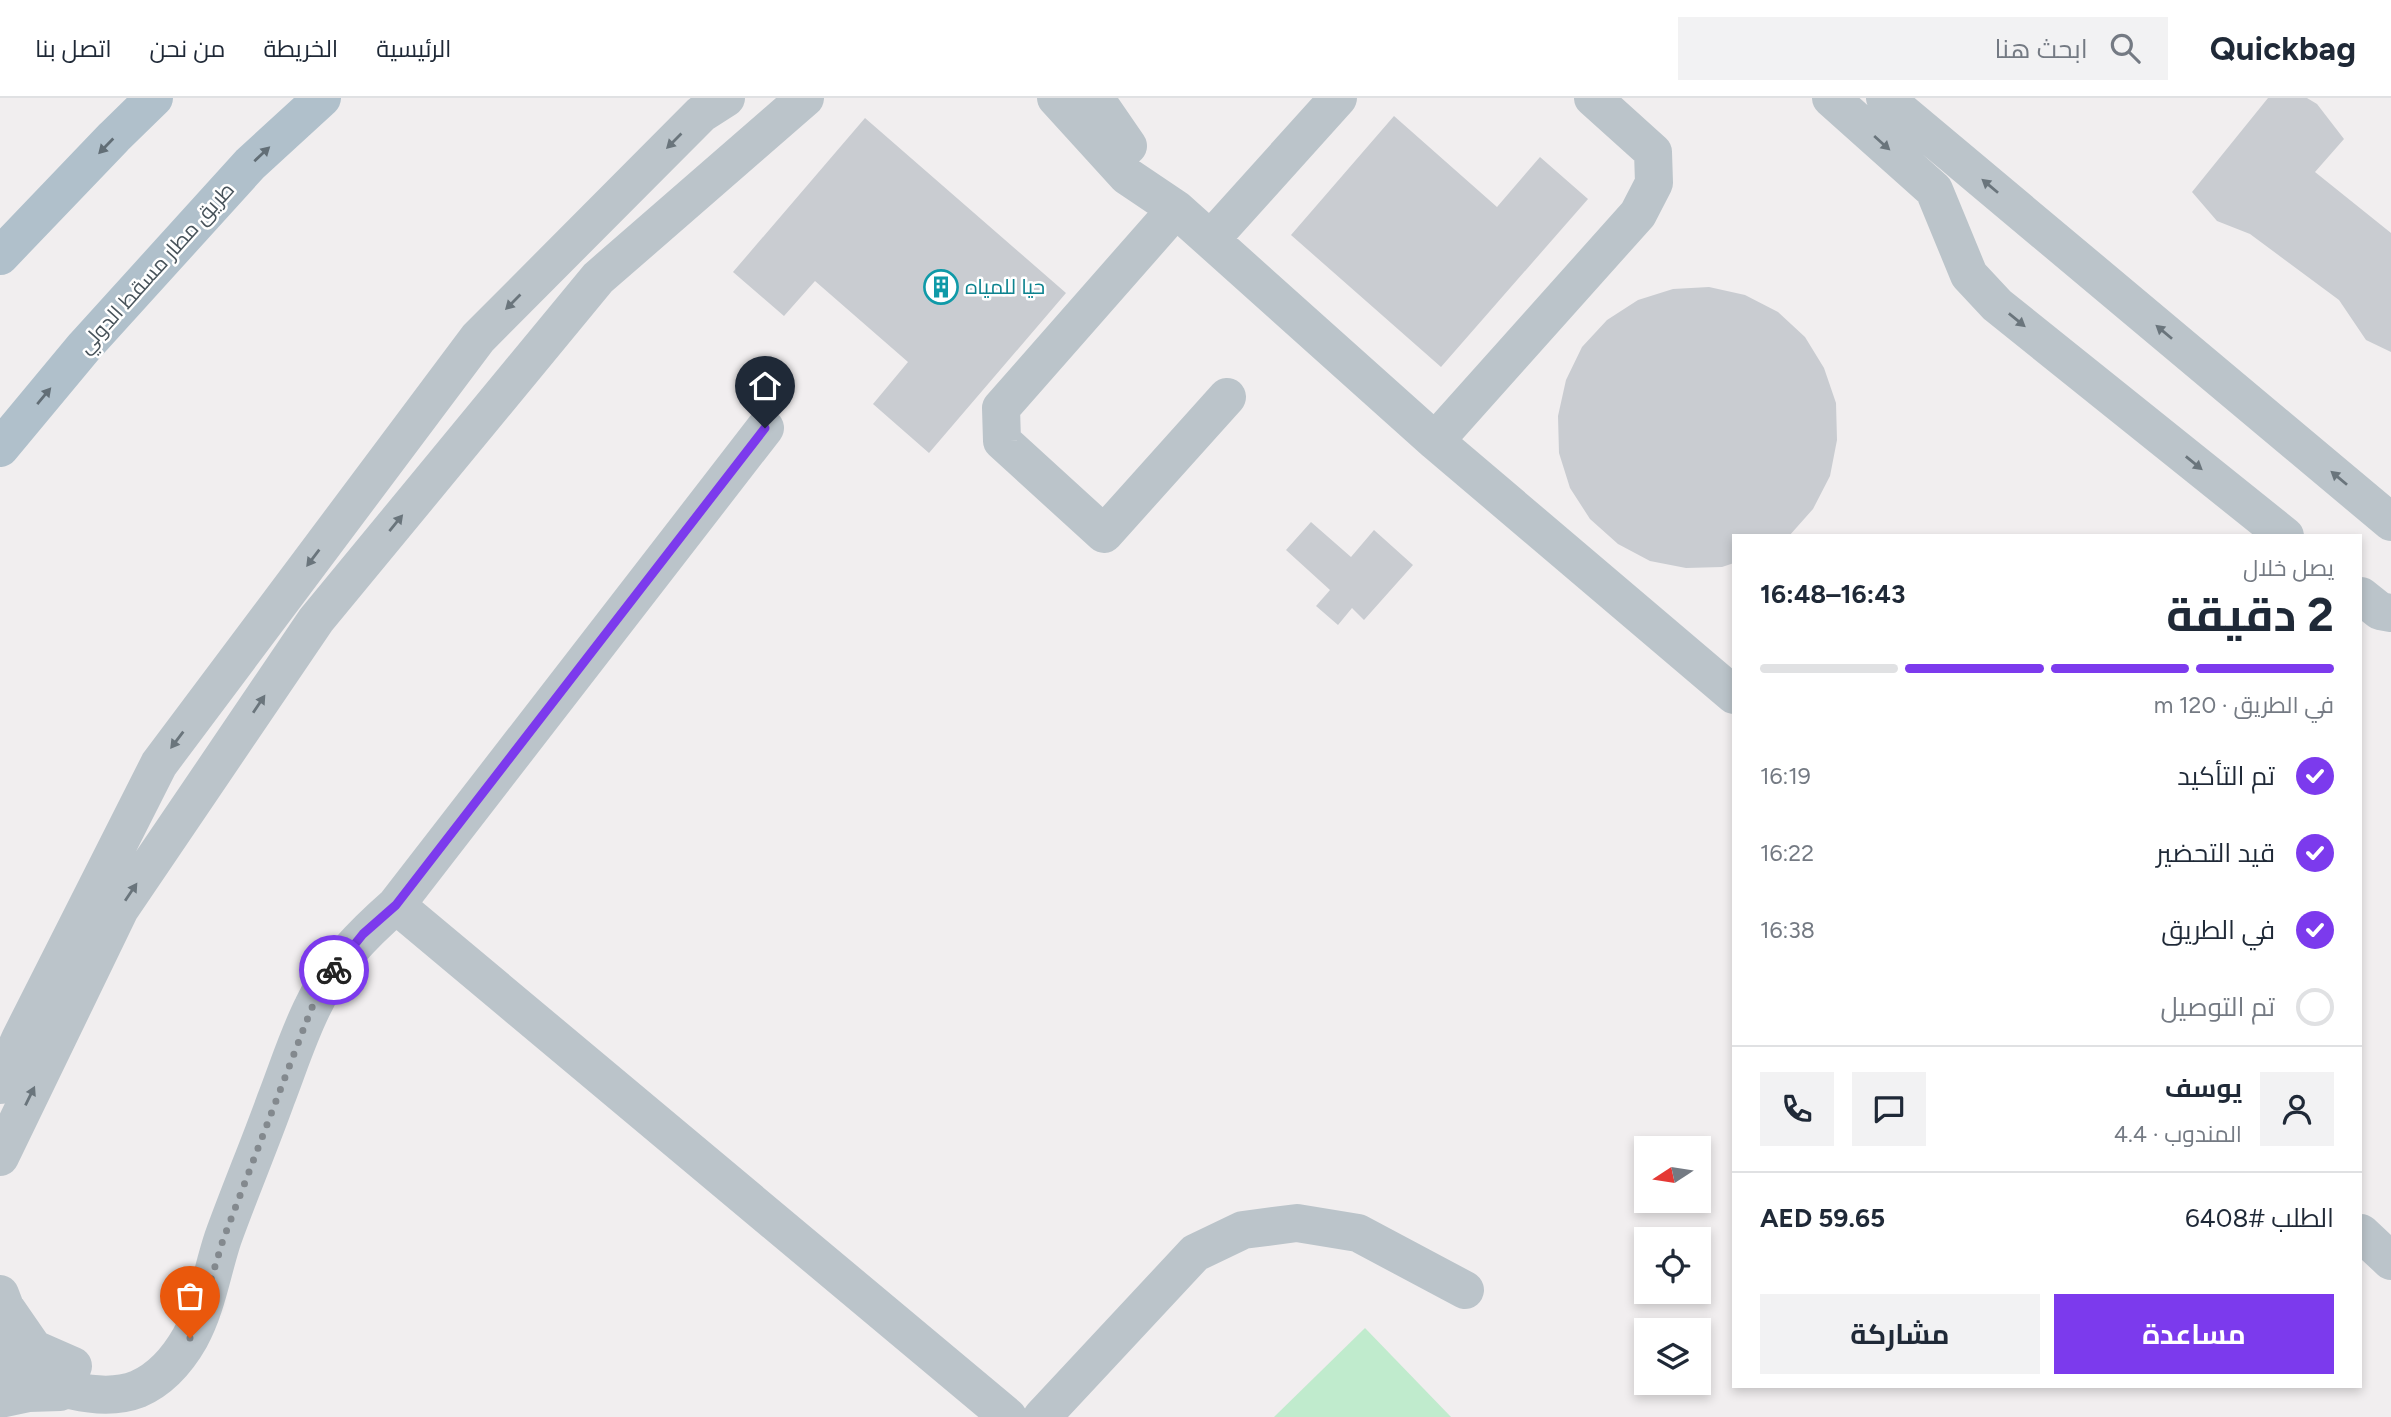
<!DOCTYPE html>
<html lang="ar">
<head>
<meta charset="utf-8">
<style>
  :root { --surface:#fff; --page:#f2f2f3; --text:#1f2937; --muted:#747a83; --line:#e0e1e3; --accent:#7c3aed }
  body { margin:0; font-family:Figtree,Cairo,sans-serif; background:var(--page); color:var(--text); direction:rtl; height:100vh; display:flex; flex-direction:column; font-size:26px; white-space:nowrap }
  * { box-sizing:border-box; margin:0 }
  p { font-size:23px; color:var(--muted) }
  .icon { flex:none; width:38px; height:38px; fill:none; stroke:currentColor; stroke-width:2; stroke-linecap:round; stroke-linejoin:round }
  .map { position:relative; flex:1; overflow:hidden; direction:ltr }
  .side { position:absolute; left:1732px; top:436px; width:630px; height:854px; display:flex; flex-direction:column; background:var(--surface); border-radius:0px; box-shadow:0 4px 10px #0003; direction:rtl }
  .side>* { flex:none }
  .needle { width:46px; rotate:258deg }
  .fabs { position:absolute; left:1634px; top:1038px; display:grid; gap:14px }
  .fabs a { display:grid; place-items:center; width:77px; height:77px; border-radius:0px; background:var(--surface); box-shadow:0 4px 10px #0003; font-size:35px }
  .pin { position:absolute; display:grid; place-items:center; width:60px; height:60px; color:#fff; margin:-72px -30px; border-radius:50% 50% 50% 0; rotate:-45deg; box-shadow:0 0 7px #0007 }
  .pin .icon { rotate:45deg }
  .courier { position:absolute; display:grid; place-items:center; width:70px; height:70px; margin:-35px; border:5px solid #7c3aed; border-radius:50%; background:#fff; color:#222; box-shadow:0 2px 9px #0007 }
  .headline em { font-style:normal; font-weight:700 }
  .headline div { display:flex; flex-direction:column-reverse }
  .headline { display:flex; align-items:center; justify-content:space-between; height:119px; padding:0 28px }
  h1 { font-size:46px; font-weight:700; line-height:52px }
  .bar { display:grid; grid-template-columns:repeat(4,1fr); gap:10px 7px; align-content:center; height:84px; padding:0 28px }
  .bar i { height:9px; border-radius:5px; background:var(--line) }
  .bar .selected { background:var(--accent) }
  .bar p { grid-column:span 4 }
  .line { display:flex; align-items:center; gap:18px; padding:0 28px; border-top:2px solid var(--line) }
  .line div { flex:1 }
  .round { display:grid; place-items:center; flex:none; width:74px; height:74px; border-radius:0px; background:var(--page) }
  ol { padding:0 28px; list-style:none }
  li { display:flex; align-items:center; gap:21px; height:77px }
  li p { margin-inline-start:auto }
  li .icon { padding:7px; border-radius:50%; background:var(--accent); color:#fff; stroke-width:4 }
  li:last-child { color:var(--muted) }
  li i { width:38px; height:38px; border:4px solid var(--line); border-radius:50% }
  .button { display:flex; gap:14px; margin-top:auto; padding:14px 28px }
  .button a { flex:1; height:80px; border-radius:0px; background:var(--accent); color:#fff; font-size:28px; font-weight:700; line-height:80px; text-align:center }
  .button a+a { background:var(--page); color:var(--text) }
  header { display:flex; align-items:center; gap:42px; box-sizing:border-box; height:98px; padding:0 35px; background:var(--surface); border-bottom:2px solid var(--line) }
  header strong { font-size:33px }
  nav { display:flex; gap:38px; margin-inline-start:auto; font-size:24px }
  .search { width:490px; height:63px; background:var(--page); display:flex; align-items:center; gap:18px; box-sizing:border-box; padding:0 24px; border-radius:0px; color:var(--muted); font-size:26px }
  .map>svg:first-child { display:block }
  .green { fill:#c0ebcd }
  .building { fill:#c9ccd1 }
  .lines { fill:none; stroke-linecap:round; stroke-linejoin:round }
  .minor { stroke:#bbc4ca; stroke-width:38 }
  .major { stroke:#b0c0cb; stroke-width:38 }
  .oneway { fill:#6a757c }
  .oneway2 { fill:#626e76 }
  .done { stroke:#83898e; stroke-width:7; stroke-dasharray:0 12.6 }
  .route { stroke:#7c3aed; stroke-width:9 }
  .labels { text-anchor:middle; stroke-width:5; stroke-linejoin:round; paint-order:stroke }
  .street-label { font-size:21px; fill:#48535a; stroke:#fff }
  .culture-label { font-size:21px; fill:#0d838f; stroke:#fff; text-anchor:start }
</style>
</head>
<body>
<header>
<strong>Quickbag</strong>
<div class="search"><svg class="icon" aria-label="search" viewBox="0 0 24 24"><circle cx="10" cy="10" r="6"/><path d="M15 15l6 6"/></svg>ابحث هنا</div>
<nav><a>الرئيسية</a><a>الخريطة</a><a>من نحن</a><a>اتصل بنا</a></nav>
</header>
<div class="map">
<svg width="2391" height="1319" viewBox="0 0 2391 1319">
  <rect width="100%" height="100%" fill="#f1eeef"/>
  <path class="green" d="M1365 1230 1451 1319H1274Z"/>
  <path class="building" d="M2268 0H2307L2317 6 2344 41 2315 74 2391 135V254L2366 242 2339 202 2250 136 2217 123 2192 94Z
    M1394 18 1497 109 1540 59 1588 101 1441 269 1291 137Z
    M865 20 1066 195 929 355 873 306 908 264 815 183 784 218 733 174Z
    M1709 189 1745 197 1778 214 1805 239 1824 270 1836 305 1837 342 1830 378 1813 411 1789 438H1734V465L1722 469 1686 470 1650 463 1618 446 1590 421 1570 390 1559 355 1558 318 1566 282 1582 249 1607 222 1638 202 1673 191Z
    M1311 424 1351 459 1374 432 1413 467 1364 522 1352 510 1338 527 1316 508 1330 492 1286 452Z"/>
  <g class="lines">
    <path class="minor" d="M1056 0 1127 78 1176 111 1435 343 1734 597
      M1095 0 1128 48
      M1831 0 1934 92 1969 177 1997 207 2285 438
      M1885 0 2391 424
      M1176 111 1001 310 1002 343 1104 436 1227 299
      M1211 141 1338 0
      M1435 343 1638 116 1654 85 1653 54 1593 0
      M2361 498 2380 513 2391 515
      M396 807 1008 1319
      M0 987 20 941 159 666 478 240 701 16 726 0
      M0 1059 120 811 316 522 598 180 805 0
      M2361 1135 2391 1163
      M0 1196 5 1209 34 1251
      M0 1236 73 1268
      M0 1267C40 1283 95 1308 138 1291 161 1281 178 1261 190 1240 207 1209 212 1173 223 1140 240 1093 259 1048 276 1001 288 970 298 938 313 908 332 867 363 836 396 807L765 330
      M0 1301 29 1295 60 1294
      M1042 1319 1195 1155 1243 1132 1297 1125 1358 1135 1465 1192"/>
    <path class="major" d="M0 158 114 39 154 0
      M0 350 84 249 250 66 322 0"/>
  </g>
  <defs><path id="oneway-solid" d="M-6-.8H1V-3.2L6.5 0L1 3.2V.8H-6Z" transform="scale(1.75)"/></defs>
  <g class="oneway">
    <use href="#oneway-solid" transform="translate(674 43) rotate(135)"/>
    <use href="#oneway-solid" transform="translate(1882 45) rotate(42)"/>
    <use href="#oneway-solid" transform="translate(1990 88) rotate(-140)"/>
    <use href="#oneway-solid" transform="translate(513 204) rotate(135)"/>
    <use href="#oneway-solid" transform="translate(2017 222) rotate(39)"/>
    <use href="#oneway-solid" transform="translate(2164 234) rotate(-140)"/>
    <use href="#oneway-solid" transform="translate(2194 365) rotate(39)"/>
    <use href="#oneway-solid" transform="translate(2339 380) rotate(-140)"/>
    <use href="#oneway-solid" transform="translate(396 425) rotate(-51)"/>
    <use href="#oneway-solid" transform="translate(313 460) rotate(127)"/>
    <use href="#oneway-solid" transform="translate(259 606) rotate(-56)"/>
    <use href="#oneway-solid" transform="translate(177 642) rotate(127)"/>
    <use href="#oneway-solid" transform="translate(131 794) rotate(-56)"/>
    <use href="#oneway-solid" transform="translate(30 998) rotate(-64)"/>
  </g>
  <g class="oneway2">
    <use href="#oneway-solid" transform="translate(106 48) rotate(134)"/>
    <use href="#oneway-solid" transform="translate(262 56) rotate(-43)"/>
    <use href="#oneway-solid" transform="translate(44 298) rotate(-50)"/>
  </g>
  <g class="lines">
    <path class="done" d="M190 1240 203 1208 223 1142 305 927 313 907 334 872"/>
    <path class="route" d="M334 872 363 836 396 807 765 330"/>
  </g>
  <defs>
    <g id="building-ring" transform="scale(1.75)"><circle r="9.5" fill="#fff" stroke="#0f9aa8" stroke-width="1.5"/><path d="M-4-6H4V6H1V3H-1V6H-4ZM-2.5-4.3h1.7v1.8h-1.7ZM.8-4.3h1.7v1.8H.8ZM-2.5-1h1.7V.8h-1.7ZM.8-1h1.7V.8H.8Z" fill="#0f9aa8"/></g>
  </defs>
  <g fill-rule="evenodd">
    <use href="#building-ring" x="941" y="189"/>
  </g>
  <g class="labels">
    <g class="street-label">
      <text transform="translate(156 170) rotate(-48)" y="7">طريق مطار مسقط الدولي</text>
    </g>
    <g class="culture-label">
      <text x="965" y="196">حيا للمياه</text>
    </g>
  </g>
</svg>
<div class="fabs">
<a><svg class="needle" viewBox="-14 -14 28 28"><path d="M0-13l5 13h-10z" fill="#e53935"/><path d="M0 13l5-13h-10z" fill="#747a83"/></svg></a>
<a><svg class="icon" aria-label="locate" viewBox="0 0 24 24"><circle cx="12" cy="12" r="6"/><path d="M12 2v4M12 18v4M2 12h4M18 12h4"/></svg></a>
<a><svg class="icon" aria-label="layers" viewBox="0 0 24 24"><path d="M12 4l9 5-9 5-9-5zM3 14l9 5 9-5"/></svg></a>
</div>
<div class="pin" style="left:190px;top:1240px;background:#ea580c"><svg class="icon" aria-label="bag" viewBox="0 0 24 24"><path d="M5 8h14l-1 12H6zM9 8a3 3 0 0 1 6 0"/></svg></div>
<div class="pin" style="left:765px;top:330px;background:#1f2937"><svg class="icon" aria-label="home" viewBox="0 0 24 24"><path d="M3 11l9-7 9 7M6 9v11h12V9"/></svg></div>
<div class="courier" style="left:334px;top:872px"><svg class="icon" aria-label="bike" viewBox="0 0 24 24"><circle cx="6" cy="16" r="4"/><circle cx="18" cy="16" r="4"/><path d="M6 16l4-8h5l3 8M10 8l3 8H6M13 5h3"/></svg></div>
<section class="side">
<div class="headline"><div><h1>2 دقيقة</h1><p>يصل خلال</p></div><em>16:43–16:48</em></div>
<div class="bar"><i class="selected"></i><i class="selected"></i><i class="selected"></i><i></i><p>في الطريق · 120 m</p></div>
<ol>
<li><svg class="icon" aria-label="check" viewBox="0 0 24 24"><path d="M5 12l5 5 9-10"/></svg>تم التأكيد<p>16:19</p></li>
<li><svg class="icon" aria-label="check" viewBox="0 0 24 24"><path d="M5 12l5 5 9-10"/></svg>قيد التحضير<p>16:22</p></li>
<li><svg class="icon" aria-label="check" viewBox="0 0 24 24"><path d="M5 12l5 5 9-10"/></svg>في الطريق<p>16:38</p></li>
<li><i></i>تم التوصيل</li>
</ol>
<div class="line" style="height:126px"><a class="round"><svg class="icon" aria-label="person" viewBox="0 0 24 24"><circle cx="12" cy="8" r="4"/><path d="M4 21q1-7 8-7t8 7"/></svg></a><div><b>يوسف</b><p>المندوب · 4.4</p></div><a class="round"><svg class="icon" aria-label="chat" viewBox="0 0 24 24"><path d="M4 5h16v11H9l-5 4z"/></svg></a><a class="round"><svg class="icon" aria-label="phone" viewBox="0 0 24 24"><path d="M5 4h4l2 5-3 2q2 4 5 5l2-3 5 2v4C11 20 4 13 5 4z"/></svg></a></div>
<div class="line" style="height:91px"><div>الطلب #6408</div><b>AED 59.65</b></div>
<div class="button"><a>مساعدة</a><a>مشاركة</a></div>
</section>
</div>
</body>
</html>
